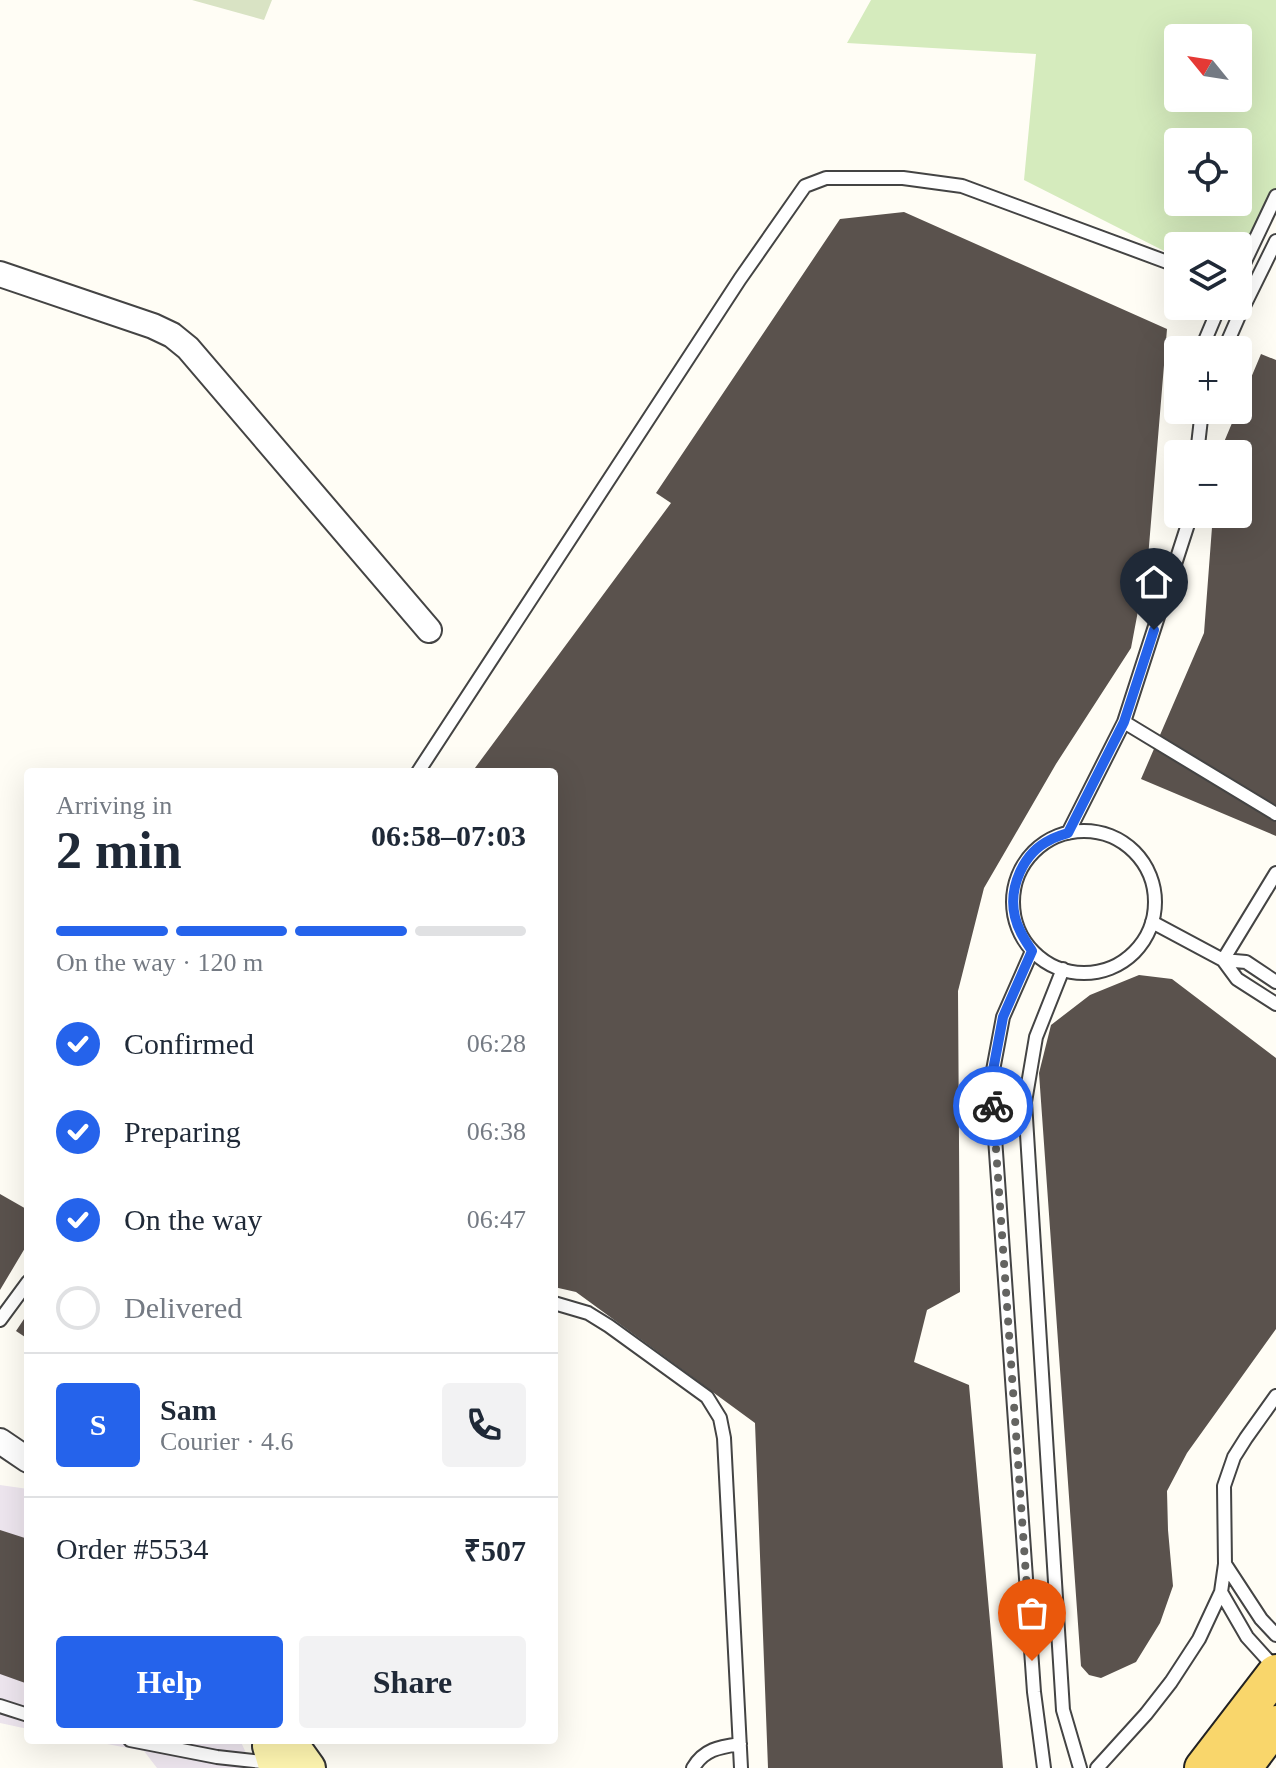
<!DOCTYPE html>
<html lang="en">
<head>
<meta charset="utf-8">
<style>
  :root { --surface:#fff; --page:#f2f2f3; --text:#1f2937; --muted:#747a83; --line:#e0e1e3; --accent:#2563eb }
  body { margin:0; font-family:Georgia,serif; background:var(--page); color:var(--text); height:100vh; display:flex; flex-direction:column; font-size:30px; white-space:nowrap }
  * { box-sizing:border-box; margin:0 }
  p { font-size:26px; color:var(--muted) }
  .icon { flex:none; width:44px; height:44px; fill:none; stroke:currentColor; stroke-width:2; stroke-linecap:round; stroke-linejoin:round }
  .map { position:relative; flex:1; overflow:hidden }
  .sheet { position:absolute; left:24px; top:768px; width:534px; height:976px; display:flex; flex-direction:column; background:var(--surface); border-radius:8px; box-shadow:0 8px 32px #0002 }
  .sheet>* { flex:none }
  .needle { width:52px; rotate:300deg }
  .buttons { position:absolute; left:1164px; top:24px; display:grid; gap:16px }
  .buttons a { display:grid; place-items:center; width:88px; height:88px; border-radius:8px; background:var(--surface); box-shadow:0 8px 32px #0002; font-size:40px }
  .pin { position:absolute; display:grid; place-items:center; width:68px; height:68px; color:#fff; margin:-82px -34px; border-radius:50% 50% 50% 0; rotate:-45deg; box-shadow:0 0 8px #0007 }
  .pin .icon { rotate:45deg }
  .courier { position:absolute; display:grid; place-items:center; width:80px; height:80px; margin:-40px; border:6px solid #2563eb; border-radius:50%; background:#fff; color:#222; box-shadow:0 2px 10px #0007 }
  .headline em { font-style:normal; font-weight:600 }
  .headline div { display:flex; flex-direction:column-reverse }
  .headline { display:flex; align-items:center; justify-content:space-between; height:136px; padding:0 32px }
  h1 { font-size:52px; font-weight:600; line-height:60px }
  .bar { display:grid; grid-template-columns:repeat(4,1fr); gap:12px 8px; align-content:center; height:96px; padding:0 32px }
  .bar i { height:10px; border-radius:6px; background:var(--line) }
  .bar .selected { background:var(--accent) }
  .bar p { grid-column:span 4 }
  .line { display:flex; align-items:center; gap:20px; padding:0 32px; border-top:2px solid var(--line) }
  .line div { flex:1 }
  .round { display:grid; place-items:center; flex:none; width:84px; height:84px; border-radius:8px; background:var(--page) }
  ol { padding:0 32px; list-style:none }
  li { display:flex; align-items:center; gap:24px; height:88px }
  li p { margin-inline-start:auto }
  li .icon { padding:8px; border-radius:50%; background:var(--accent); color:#fff; stroke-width:4 }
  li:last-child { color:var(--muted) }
  li i { width:44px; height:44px; border:4px solid var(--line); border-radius:50% }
  .button { display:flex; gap:16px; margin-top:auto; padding:16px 32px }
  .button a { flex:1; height:92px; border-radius:8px; background:var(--accent); color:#fff; font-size:32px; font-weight:600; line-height:92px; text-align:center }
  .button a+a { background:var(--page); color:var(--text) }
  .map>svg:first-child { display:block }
  .industrial { fill:#eee6ef }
  .green { fill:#d5ebbd; fill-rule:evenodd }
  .cemetery { fill:#d9e3c4 }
  .building { fill:#5a524d }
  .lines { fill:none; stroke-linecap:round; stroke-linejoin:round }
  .lane-casing { stroke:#444; stroke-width:16 }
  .street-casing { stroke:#444; stroke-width:28 }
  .secondary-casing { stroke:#333; stroke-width:36 }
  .primary-casing { stroke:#222; stroke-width:40 }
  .lane { stroke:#fff; stroke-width:12 }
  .street { stroke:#fff; stroke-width:24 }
  .secondary { stroke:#fff6b0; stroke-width:32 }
  .primary { stroke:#f9d66b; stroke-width:36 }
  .done { stroke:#646461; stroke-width:8; stroke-dasharray:0 14.4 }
  .route { stroke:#2563eb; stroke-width:10 }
</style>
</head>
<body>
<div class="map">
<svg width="1276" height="1768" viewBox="0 0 1276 1768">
  <rect width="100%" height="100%" fill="#fffdf5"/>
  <path class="industrial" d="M0 1485 28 1489V1729L0 1723Z
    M86 1740H240L253 1768H157L144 1751Z"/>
  <path class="green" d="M871 0H1276V195L1238 278V246H1178V258L1024 180 1036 54 847 43ZM1178 38H1238V98H1178ZM1178 142H1238V202H1178Z"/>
  <path class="cemetery" d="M192 0H272L264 20Z"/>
  <path class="building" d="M904 212 1167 329 1148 558 1131 648 1056 764 984 888 958 991 960 1292 927 1310 914 1362 969 1385 1003 1768H768L755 1423 576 1292 554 1287V772H472L671 503 656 493 840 219Z
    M1261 354 1276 360V836L1141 779 1204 633 1213 514H1238V454H1219Z
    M1139 975 1172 979 1276 1058V1329L1187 1453 1167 1491 1168 1530 1173 1586 1160 1623 1136 1662 1101 1678 1089 1675 1081 1666 1039 1073 1051 1025 1090 995Z
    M0 1194 28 1210V1243L0 1290Z
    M28 1313V1339L16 1331Z
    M0 1530 28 1539V1684L0 1674Z"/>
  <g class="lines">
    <g class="lane-casing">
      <path id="lane" d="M1238 276 1276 196
        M1238 318 1276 241
        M1201 350 1217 312 1223 307H1229L1236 311 1238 318 1224 350
        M1197 454 1202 410
        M1124 722 1276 814
        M418 772 740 279 805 186 826 178H903L962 186 1178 266
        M1013 902a71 71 0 1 1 142 0a71 71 0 1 1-142 0Z
        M1068 833 1124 722 1188 524 1189 514
        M1152 922 1223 960 1246 962 1276 982
        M1032 951 1003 1017 991 1081 1034 1692 1044 1768
        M1223 960 1276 873
        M1223 960 1237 979 1276 1004
        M1063 969 1036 1037 1025 1102 1063 1710 1080 1768
        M554 1303 588 1313 609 1326 707 1397 720 1418 724 1438 741 1768
        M0 1320 28 1282
        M1225 1564 1261 1619 1276 1635
        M1221 1592 1247 1637 1276 1669
        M0 1706 28 1715
        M130 1740 217 1757 271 1763
        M693 1768C704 1749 720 1747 740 1744
        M1097 1768 1146 1714 1171 1682 1199 1639 1221 1592 1225 1564 1224 1486 1234 1457 1246 1438 1276 1396"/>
    </g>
    <g class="street-casing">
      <path id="street" d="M0 274 153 326 172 335 188 348 429 630
        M0 1441 28 1460"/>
    </g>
    <g class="secondary-casing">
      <path id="secondary" d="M271 1740 269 1746 274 1763 278 1768
        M289 1740 309 1768"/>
    </g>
    <g class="primary-casing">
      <path id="primary" d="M1203 1768 1276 1673
        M1243 1768 1276 1724"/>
    </g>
    <use href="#lane" class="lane"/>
    <use href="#street" class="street"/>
    <use href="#secondary" class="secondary"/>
    <use href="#primary" class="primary"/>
  </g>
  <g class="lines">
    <path class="done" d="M993 1106 1032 1661"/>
    <path class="route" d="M993 1106 991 1081 1003 1017 1032 951C1025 940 1018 930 1015 917 1008 888 1023 853 1050 840 1055 837 1062 835 1068 833L1124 722 1154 630"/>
  </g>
</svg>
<div class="buttons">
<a><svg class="needle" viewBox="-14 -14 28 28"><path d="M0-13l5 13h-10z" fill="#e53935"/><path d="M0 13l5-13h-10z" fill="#747a83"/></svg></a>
<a><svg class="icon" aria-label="locate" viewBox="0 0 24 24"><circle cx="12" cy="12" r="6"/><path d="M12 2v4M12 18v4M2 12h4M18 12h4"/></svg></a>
<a><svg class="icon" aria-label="layers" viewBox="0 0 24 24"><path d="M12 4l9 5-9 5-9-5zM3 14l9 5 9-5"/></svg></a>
<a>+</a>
<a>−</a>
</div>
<div class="pin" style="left:1032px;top:1661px;background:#ea580c"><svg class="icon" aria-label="bag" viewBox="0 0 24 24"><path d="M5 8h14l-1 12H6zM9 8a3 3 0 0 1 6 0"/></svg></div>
<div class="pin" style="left:1154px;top:630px;background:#1f2937"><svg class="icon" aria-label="home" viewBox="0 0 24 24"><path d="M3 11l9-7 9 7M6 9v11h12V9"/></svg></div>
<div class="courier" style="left:993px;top:1106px"><svg class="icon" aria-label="bike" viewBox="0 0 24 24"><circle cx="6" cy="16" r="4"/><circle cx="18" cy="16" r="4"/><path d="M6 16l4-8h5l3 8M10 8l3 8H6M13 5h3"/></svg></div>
<section class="sheet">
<div class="headline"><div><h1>2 min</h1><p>Arriving in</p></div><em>06:58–07:03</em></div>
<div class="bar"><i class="selected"></i><i class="selected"></i><i class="selected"></i><i></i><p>On the way · 120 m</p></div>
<ol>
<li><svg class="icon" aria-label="check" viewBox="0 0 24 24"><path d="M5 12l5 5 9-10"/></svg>Confirmed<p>06:28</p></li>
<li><svg class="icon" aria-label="check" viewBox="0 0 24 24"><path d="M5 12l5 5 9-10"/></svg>Preparing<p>06:38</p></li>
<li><svg class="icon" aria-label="check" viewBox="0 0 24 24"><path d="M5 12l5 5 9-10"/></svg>On the way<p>06:47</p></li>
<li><i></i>Delivered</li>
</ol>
<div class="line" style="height:144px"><b class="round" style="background:var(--accent);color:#fff">S</b><div><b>Sam</b><p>Courier · 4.6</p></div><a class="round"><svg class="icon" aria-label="phone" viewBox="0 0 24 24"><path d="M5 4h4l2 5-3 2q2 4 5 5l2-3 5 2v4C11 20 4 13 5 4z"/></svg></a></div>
<div class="line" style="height:104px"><div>Order #5534</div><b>₹507</b></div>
<div class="button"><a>Help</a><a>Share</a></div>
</section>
</div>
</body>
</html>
